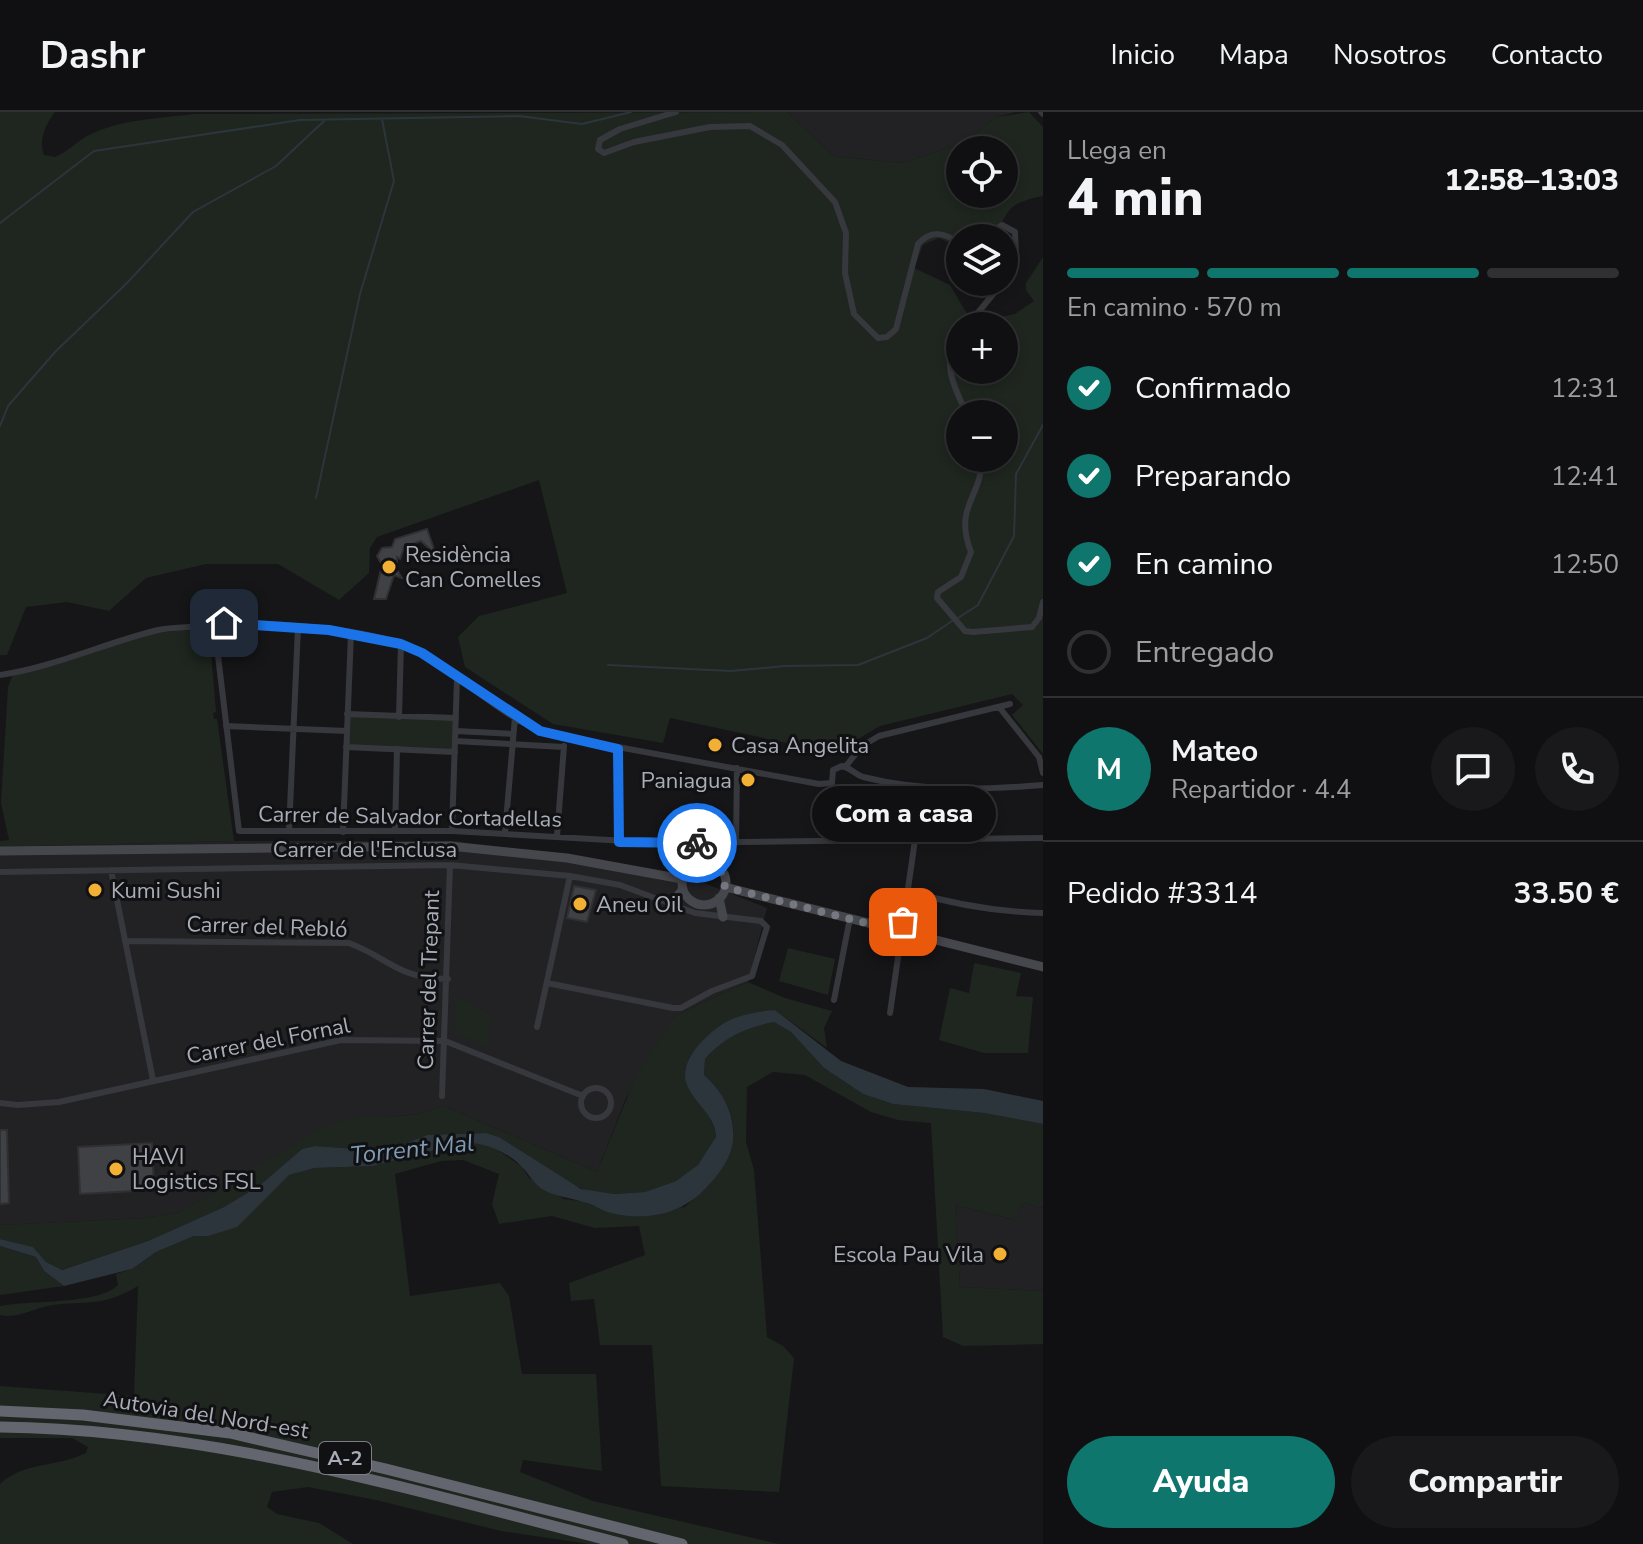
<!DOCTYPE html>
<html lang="es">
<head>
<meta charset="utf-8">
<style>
  :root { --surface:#101012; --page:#19191b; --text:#f1f3f6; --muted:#9c9d9f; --line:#303032; --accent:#0f766e }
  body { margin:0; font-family:"Nunito Sans",sans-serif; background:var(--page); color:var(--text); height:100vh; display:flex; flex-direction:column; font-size:30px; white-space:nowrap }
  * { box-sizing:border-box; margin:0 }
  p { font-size:26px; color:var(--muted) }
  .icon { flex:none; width:44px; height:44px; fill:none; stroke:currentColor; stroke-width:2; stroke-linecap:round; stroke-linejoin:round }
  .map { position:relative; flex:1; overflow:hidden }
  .side { display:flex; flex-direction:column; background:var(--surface); width:600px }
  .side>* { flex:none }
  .controls { position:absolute; left:946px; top:24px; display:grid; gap:16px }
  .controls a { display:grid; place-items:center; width:72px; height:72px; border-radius:50%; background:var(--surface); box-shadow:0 4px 12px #0003,0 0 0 2px var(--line); font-size:40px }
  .pin { position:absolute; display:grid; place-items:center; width:68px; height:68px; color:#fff; margin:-34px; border-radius:16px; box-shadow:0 4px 12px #0006 }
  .courier { position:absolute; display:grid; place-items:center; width:80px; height:80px; margin:-40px; border:6px solid #1a73e8; border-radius:50%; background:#fff; color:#222; box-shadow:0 2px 10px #0007 }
  .bubble { position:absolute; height:56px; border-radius:28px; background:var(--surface); box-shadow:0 4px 12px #0003,0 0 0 2px var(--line); font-size:26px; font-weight:800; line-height:56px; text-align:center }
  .overview em { font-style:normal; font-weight:800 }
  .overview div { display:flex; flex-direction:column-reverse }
  .overview { display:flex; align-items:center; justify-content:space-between; height:136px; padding:0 24px }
  h1 { font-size:52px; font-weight:800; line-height:60px }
  .bar { display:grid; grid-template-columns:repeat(4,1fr); gap:12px 8px; align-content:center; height:96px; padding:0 24px }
  .bar i { height:10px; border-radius:6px; background:var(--line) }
  .bar .on { background:var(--accent) }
  .bar p { grid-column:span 4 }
  .line { display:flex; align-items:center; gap:20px; padding:0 24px; border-top:2px solid var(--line) }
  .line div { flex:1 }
  .round { display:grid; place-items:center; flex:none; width:84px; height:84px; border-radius:42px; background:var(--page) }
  ol { padding:0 24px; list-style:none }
  li { display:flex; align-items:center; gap:24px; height:88px }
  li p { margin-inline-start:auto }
  li .icon { padding:8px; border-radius:50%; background:var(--accent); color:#fff; stroke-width:4 }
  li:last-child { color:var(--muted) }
  li i { width:44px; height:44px; border:4px solid var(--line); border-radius:50% }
  .button { display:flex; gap:16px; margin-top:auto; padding:16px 24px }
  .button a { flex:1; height:92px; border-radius:48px; background:var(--accent); color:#fff; font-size:32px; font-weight:800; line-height:92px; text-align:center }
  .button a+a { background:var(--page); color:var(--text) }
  header { display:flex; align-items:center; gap:48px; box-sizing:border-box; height:112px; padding:0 40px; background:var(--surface); border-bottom:2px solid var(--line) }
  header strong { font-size:38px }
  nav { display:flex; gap:44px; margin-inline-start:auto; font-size:28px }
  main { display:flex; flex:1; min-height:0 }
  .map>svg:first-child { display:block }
  .built { fill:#222225 }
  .green { fill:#1e261f; fill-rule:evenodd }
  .water { fill:#2c353c }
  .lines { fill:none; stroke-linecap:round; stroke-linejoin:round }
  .stream { stroke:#2c353c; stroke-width:2 }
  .building { fill:#404145; stroke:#303034; stroke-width:2 }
  .street { stroke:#37383d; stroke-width:6 }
  .secondary { stroke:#45474d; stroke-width:9 }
  .highway { stroke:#63666e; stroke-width:11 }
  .done { stroke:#757880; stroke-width:8; stroke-dasharray:0 14.4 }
  .route { stroke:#1a73e8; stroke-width:10 }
  .poi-dot { fill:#f2b134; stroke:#111113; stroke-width:3 }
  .labels { text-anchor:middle; stroke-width:6; stroke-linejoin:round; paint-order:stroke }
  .shield { fill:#111113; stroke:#7b7e86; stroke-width:2 }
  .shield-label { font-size:20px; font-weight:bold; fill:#a8adb8 }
  .poi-label { font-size:22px; fill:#a8adb8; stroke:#111113; text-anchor:start }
  .street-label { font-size:22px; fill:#a8adb8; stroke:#111113 }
  .water-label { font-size:24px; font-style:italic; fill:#7f9bb3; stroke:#111113 }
</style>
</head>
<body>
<header>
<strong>Dashr</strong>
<nav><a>Inicio</a><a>Mapa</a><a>Nosotros</a><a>Contacto</a></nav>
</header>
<main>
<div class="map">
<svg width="1043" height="1432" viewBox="0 0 1043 1432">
  <rect width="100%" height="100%" fill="#161618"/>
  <path class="built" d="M787 0H1016L997 5 963 31 902 51 834 44Z
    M234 729H455L704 771 767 796 748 870 676 903 626 986 597 1060 444 994 420 1002 389 1005H358L180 1100 147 1106 0 1113V735Z
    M1023 1091 1043 1096V1179L960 1175 955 1093 1014 1108Z"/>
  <path class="green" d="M0 0H55C46 12 38 28 44 43L55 45C68 40 78 28 91 22 123 7 161 6 195 2L787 0 834 44 902 51 963 31 997 5 1029 0 1043 15V84C998 93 1014 102 989 126H960V136L939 126 923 133 914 156 950 173 966 200 976 210 1015 202 1034 189 1026 178V171L1043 145V642L1012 603 1023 593 1012 582 880 614 834 641 670 606 663 631 553 612 465 555 458 525 479 504 567 481 539 368 377 425 370 436 369 461 339 488 278 452H206L146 466 109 499 67 490 26 495 7 543H0ZM960 38H1004V82H960ZM960 214H1004V258H960ZM960 302H1004V346H960Z
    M209 517 216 600 213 601 214 607H217L234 729 0 735V729L9 728 1 691 8 575 12 564 160 520Z
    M347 602 456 606 455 640 346 635Z
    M788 836 835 847 828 883 779 869Z
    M974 851 1021 861 1016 884 1033 885 1028 941H984L939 928 950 876 969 881Z
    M748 870 785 886 832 899 824 916 827 936 775 898C732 904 705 919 685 958 691 984 715 1003 716 1025L707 1044 693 1058 676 1069 645 1080 614 1082 587 1079 569 1071 499 1025 486 1021 427 1023 396 1035 368 1038 315 1034 302 1037 259 1074 224 1095 148 1129 61 1158 46 1150 33 1135 0 1127V1113L147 1106 180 1100 323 1015 358 1005H389L420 1002 444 994 597 1060 635 966 676 903Z
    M455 883 491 903 488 935 454 921Z
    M774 910 791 920 824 956 863 982 893 992 984 1001 1043 1012V1096L1023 1091 1015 1108 955 1093 960 1175 1043 1179V1232L963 1234 943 1225 931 1011 898 1008 871 1000 805 963 773 960 747 975 746 1030 754 1058 767 1225 783 1234 794 1246 779 1380 661 1374 652 1233H600L594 1187 571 1189 569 1171 645 1143 639 1114 595 1116 552 1104 499 1112 492 1092 499 1062 463 1048 441 1049 395 1062 410 1184 500 1171 509 1184 522 1262H596L602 1359 523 1348 520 1360 593 1389 779 1432H589L501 1419 376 1388 308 1375 272 1380 267 1395 277 1402 319 1411 353 1432H0V1372C25 1349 55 1356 86 1341L88 1335 72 1326H0V1274L134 1284 138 1174C99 1197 88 1187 48 1194 32 1197 17 1207 0 1203V1194C31 1188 98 1193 118 1173L116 1162 132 1157 156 1140 194 1124H208L267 1083 289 1063 315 1056 373 1054 466 1030 482 1031 498 1038 522 1055 529 1066 564 1087 581 1089 612 1101 685 1095C730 1054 757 1013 704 963L705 947C725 925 745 915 774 910Z
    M0 1134 36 1145 44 1159 64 1174 0 1183Z"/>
  <path class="water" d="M775 898 841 949 908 975 984 977 1043 989V1012L984 1001 893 992 863 982 824 956 791 920 774 910C745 916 725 925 705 947L704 963C723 980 735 1001 733 1027 732 1047 716 1066 703 1079 679 1103 644 1109 611 1101 602 1099 593 1092 583 1090 568 1085 556 1085 542 1077 533 1071 529 1062 522 1055 507 1039 486 1032 466 1030L373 1054 315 1056 289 1063 237 1115 208 1124H194L156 1140 132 1157 64 1174 44 1159 36 1145 0 1134V1127L33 1135 46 1150 62 1158 148 1129 224 1095 259 1074 302 1037 315 1034 368 1038 396 1035 427 1023 486 1021 499 1025 581 1077 614 1082 645 1080 676 1069 698 1053 716 1025C716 1003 692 990 686 970 679 946 712 916 732 907 745 902 761 899 775 898Z"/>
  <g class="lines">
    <path class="stream" d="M0 111 94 39 300 8 519 4 582 12 631 0
      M0 314 8 294 55 240 128 170 193 100 276 54 324 9
      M316 386 360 182 394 69 382 7
      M958 506 978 493 1014 424 1016 362 1043 313
      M608 553 731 559 785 554 858 553 927 526 952 509"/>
  </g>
  <path class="building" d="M427 417 436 443 421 429 404 435 400 447 397 445V458L402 466 394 463 386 487H374L382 453 377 444 382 436 392 435 395 427Z
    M574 774 596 778 587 810 567 806Z
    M0 1018H7L9 1091 0 1092Z
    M152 1031 154 1078 80 1082 78 1035Z"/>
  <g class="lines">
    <path class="street" d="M676 0 620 17 600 28 598 37 604 41 634 30 710 15 750 14 782 33 835 90 846 121 845 161 854 202 878 226 887 225 896 217 918 132C932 117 944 121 960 131
      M1041 0 1043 2
      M984 126 1002 113 1015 120 1016 143 1004 168
      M967 214 1003 170
      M960 223C940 250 954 275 967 302
      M980 346C986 382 952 392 971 440L961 465 938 480 937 486 965 519 973 520 1032 515 1039 506 1043 490
      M220 513 216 527 239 719H452L661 731 1043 726
      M0 563C54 555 105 531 158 518 176 514 214 516 226 510 277 512 374 515 419 540 463 564 500 604 547 622L819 672 832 671
      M999 595 1039 645 1043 661
      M347 602 456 606
      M399 605 401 532
      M226 614 347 619
      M456 619 513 622
      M455 629 564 635
      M346 635 455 640
      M618 637 619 730
      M846 654 862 634 879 624 1010 592
      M832 671 833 658 842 654C851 656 854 662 863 665 923 680 982 678 1043 673
      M847 676 883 710 888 728
      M289 719 298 515
      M395 719 397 637
      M452 719 457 566
      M343 720 351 521
      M505 721 515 605
      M557 724 564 634
      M923 728 925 677
      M736 730 737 656
      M111 758 153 968
      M0 760 450 753 570 764 620 773 695 801 761 809 767 815 752 864 712 879 681 896H673L547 871
      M908 779C952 792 997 800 1043 801
      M125 829 349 831C391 847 396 866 448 867
      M834 888 850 806
      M890 901 915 728
      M537 915 570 764
      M581 991a15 15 0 1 1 30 0a15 15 0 1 1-30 0Z
      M442 984 450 753
      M0 991 18 993 59 990 341 928 445 929 583 984"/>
    <path class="secondary" d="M685 731 693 751
      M0 739 450 734 567 746 682 767
      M682 771a22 22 0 1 1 44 0a22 22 0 1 1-44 0Z
      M720 755 724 730
      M725 775 1043 855
      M719 786 723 805
      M670 793 683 777"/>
    <path class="highway" d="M0 1299 83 1303 230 1321 386 1357 682 1432
      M0 1315C214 1317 418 1380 623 1432"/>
  </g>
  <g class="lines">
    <path class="done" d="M697 731 724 730 719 752 725 775 901 820 903 810"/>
    <path class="route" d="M224 511 329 518 401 532 422 541 540 619 618 637 619 730 697 731"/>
  </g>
  <g class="poi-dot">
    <circle cx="389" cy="455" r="8"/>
    <circle cx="715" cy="633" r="8"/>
    <circle cx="748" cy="668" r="8"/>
    <circle cx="95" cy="778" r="8"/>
    <circle cx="580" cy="792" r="8"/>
    <circle cx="116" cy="1057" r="8"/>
    <circle cx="1000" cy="1142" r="8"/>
  </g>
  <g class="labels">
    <rect class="shield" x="319" y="1330" width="52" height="32" rx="6"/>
    <g class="shield-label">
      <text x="345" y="1353">A-2</text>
    </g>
    <g class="poi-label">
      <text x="405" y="450">Residència<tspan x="405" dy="25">Can Comelles</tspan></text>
      <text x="731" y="641">Casa Angelita</text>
      <text x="732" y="676" text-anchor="end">Paniagua</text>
      <text x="111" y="786">Kumi Sushi</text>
      <text x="596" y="800">Aneu Oil</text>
      <text x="132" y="1052">HAVI<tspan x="132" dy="25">Logistics FSL</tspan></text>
      <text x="984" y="1150" text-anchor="end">Escola Pau Vila</text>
    </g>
    <g class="street-label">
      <text transform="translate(410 704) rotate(1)" y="8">Carrer de Salvador Cortadellas</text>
      <text x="365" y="745">Carrer de l'Enclusa</text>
      <text transform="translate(267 814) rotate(2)" y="8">Carrer del Rebló</text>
      <text transform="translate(428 868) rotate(-88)" y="8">Carrer del Trepant</text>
      <text transform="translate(268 928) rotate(-11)" y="8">Carrer del Fornal</text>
      <text transform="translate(206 1302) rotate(9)" y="8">Autovia del Nord-est</text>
    </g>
    <g class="water-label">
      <text transform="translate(412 1037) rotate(-6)" y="8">Torrent Mal</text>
    </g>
  </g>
</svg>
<div class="controls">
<a><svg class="icon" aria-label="locate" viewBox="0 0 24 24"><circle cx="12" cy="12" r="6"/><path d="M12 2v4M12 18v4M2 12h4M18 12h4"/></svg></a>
<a><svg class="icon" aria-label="layers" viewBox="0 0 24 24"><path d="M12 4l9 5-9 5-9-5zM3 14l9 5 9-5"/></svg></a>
<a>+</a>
<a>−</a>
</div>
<div class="pin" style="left:903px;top:810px;background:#ea580c"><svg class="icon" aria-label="bag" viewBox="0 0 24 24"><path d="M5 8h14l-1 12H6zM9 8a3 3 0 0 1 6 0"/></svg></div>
<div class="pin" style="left:224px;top:511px;background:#1f2937"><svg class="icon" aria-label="home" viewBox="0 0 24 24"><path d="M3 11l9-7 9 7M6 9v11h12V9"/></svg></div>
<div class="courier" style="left:697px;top:731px"><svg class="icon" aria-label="bike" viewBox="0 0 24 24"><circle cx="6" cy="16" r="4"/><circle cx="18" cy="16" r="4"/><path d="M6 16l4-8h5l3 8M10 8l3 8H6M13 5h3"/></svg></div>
<div class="bubble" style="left:812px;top:674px;width:184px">Com a casa</div>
</div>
<section class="side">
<div class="overview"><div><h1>4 min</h1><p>Llega en</p></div><em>12:58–13:03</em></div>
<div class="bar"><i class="on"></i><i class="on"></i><i class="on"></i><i></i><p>En camino · 570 m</p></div>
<ol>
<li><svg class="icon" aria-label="check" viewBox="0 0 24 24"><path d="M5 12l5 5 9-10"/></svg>Confirmado<p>12:31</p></li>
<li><svg class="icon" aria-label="check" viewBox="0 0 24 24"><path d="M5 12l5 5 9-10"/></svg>Preparando<p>12:41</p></li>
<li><svg class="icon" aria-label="check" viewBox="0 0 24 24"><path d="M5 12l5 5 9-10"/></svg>En camino<p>12:50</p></li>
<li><i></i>Entregado</li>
</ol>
<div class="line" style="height:144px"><b class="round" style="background:var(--accent);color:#fff">M</b><div><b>Mateo</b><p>Repartidor · 4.4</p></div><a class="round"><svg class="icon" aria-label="chat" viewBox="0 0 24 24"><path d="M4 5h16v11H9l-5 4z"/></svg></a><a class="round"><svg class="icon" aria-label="phone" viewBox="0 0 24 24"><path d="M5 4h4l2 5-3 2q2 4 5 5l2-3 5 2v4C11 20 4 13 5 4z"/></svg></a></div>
<div class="line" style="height:104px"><div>Pedido #3314</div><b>33.50 €</b></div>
<div class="button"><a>Ayuda</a><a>Compartir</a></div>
</section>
</main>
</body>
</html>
